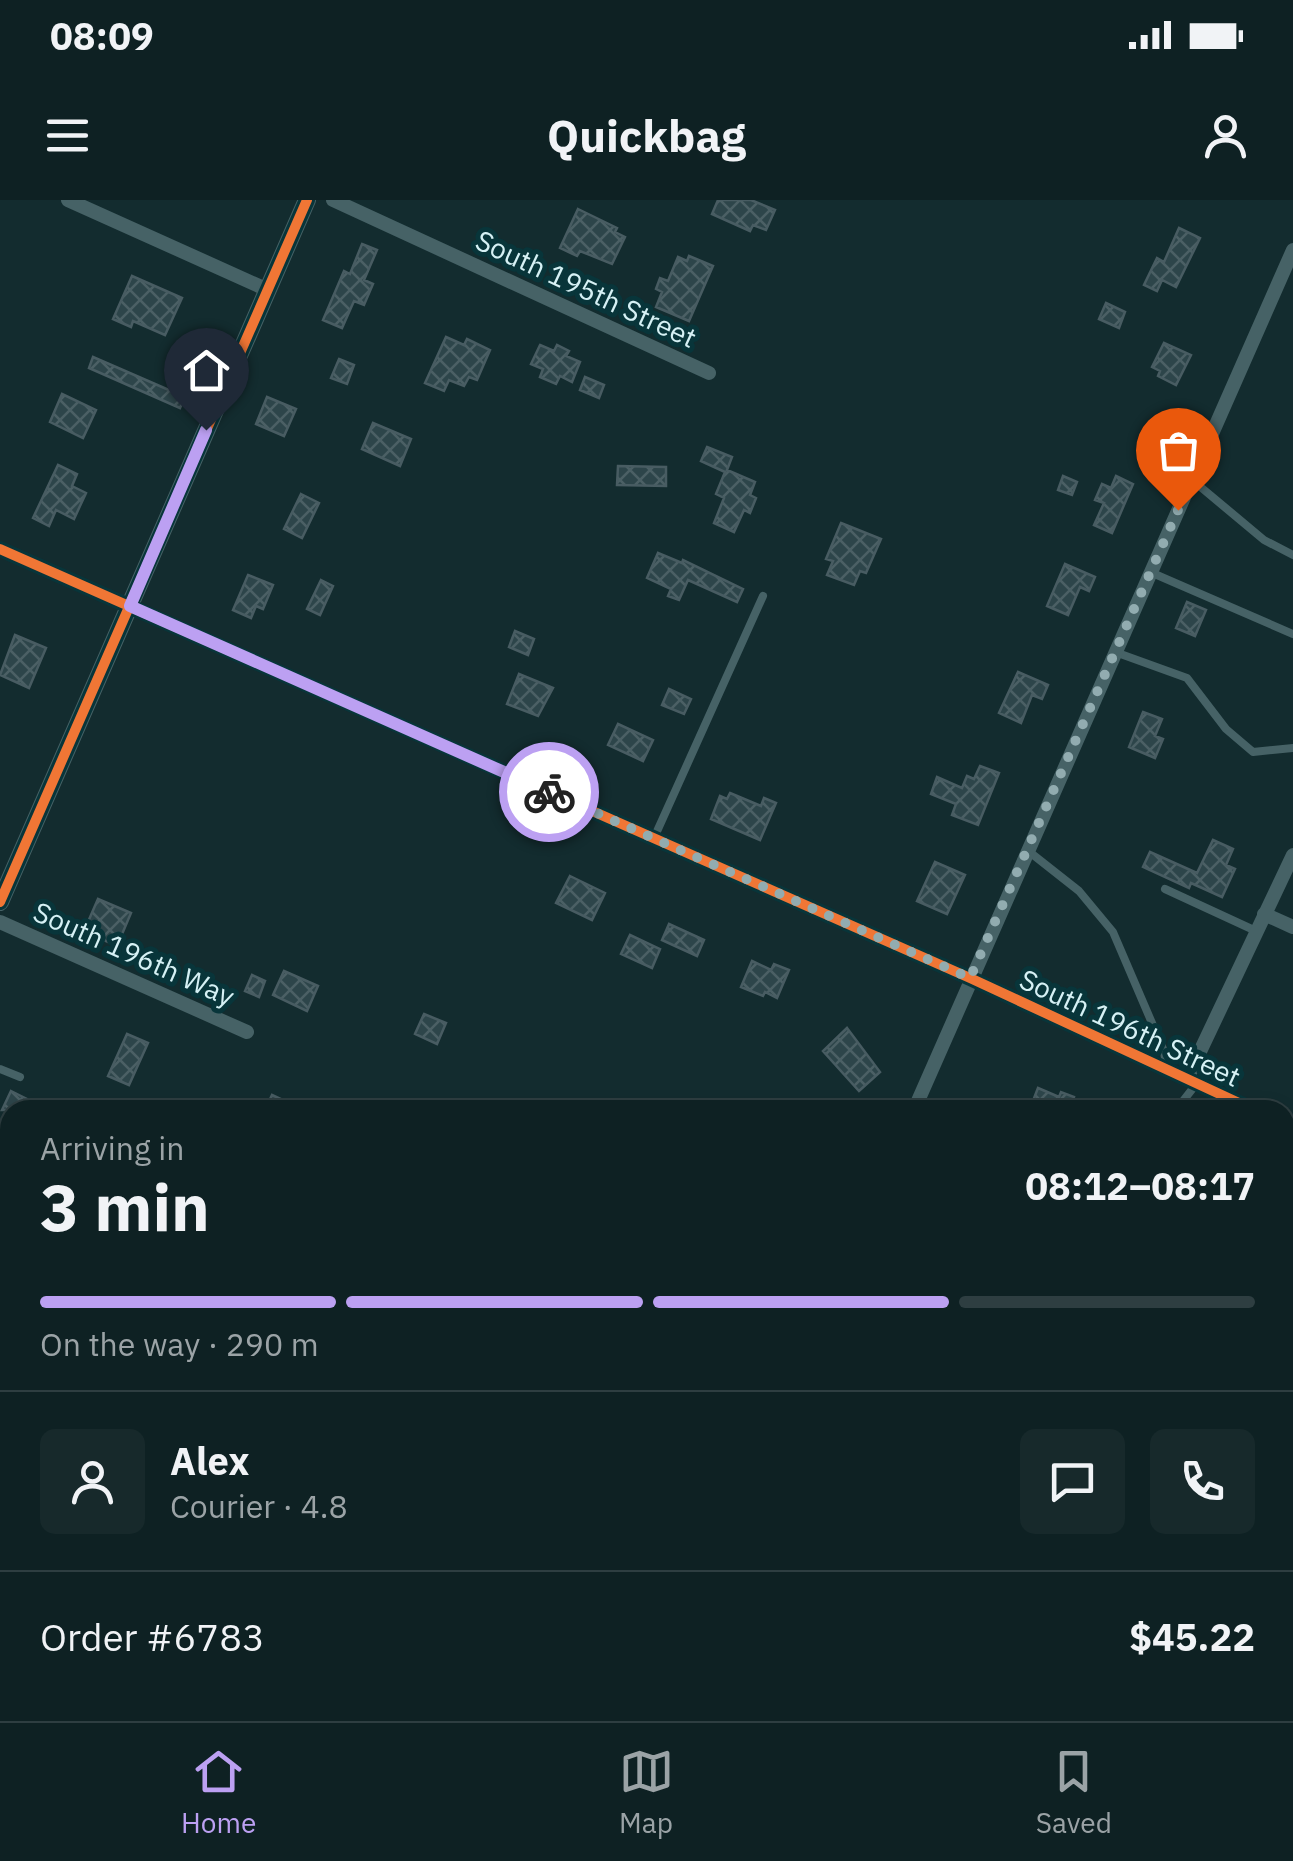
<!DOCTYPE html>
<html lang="en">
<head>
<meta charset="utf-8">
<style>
  :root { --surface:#0e2123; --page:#17292b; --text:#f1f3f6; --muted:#9ba3a6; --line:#2e3e41; --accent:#bca0f2 }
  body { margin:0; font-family:"IBM Plex Sans",sans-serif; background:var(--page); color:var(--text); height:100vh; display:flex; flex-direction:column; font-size:38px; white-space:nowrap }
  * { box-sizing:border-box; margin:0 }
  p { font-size:32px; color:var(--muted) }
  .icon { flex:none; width:55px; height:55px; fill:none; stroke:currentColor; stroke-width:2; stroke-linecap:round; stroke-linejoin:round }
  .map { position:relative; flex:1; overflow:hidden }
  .drawer { position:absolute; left:0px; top:900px; width:1295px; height:622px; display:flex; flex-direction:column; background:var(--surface); border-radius:30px 30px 0 0; box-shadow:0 5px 15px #0003,0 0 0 2px var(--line) }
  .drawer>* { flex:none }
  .pin { position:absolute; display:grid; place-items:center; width:85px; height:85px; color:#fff; margin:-102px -42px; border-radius:50% 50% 50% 0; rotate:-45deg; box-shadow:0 0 10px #0007 }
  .pin .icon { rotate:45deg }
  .courier { position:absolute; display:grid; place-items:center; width:100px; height:100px; margin:-50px; border:8px solid #bca0f2; border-radius:50%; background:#fff; color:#222; box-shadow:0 2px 12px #0007 }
  .overview em { font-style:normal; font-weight:700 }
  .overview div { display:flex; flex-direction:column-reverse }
  .overview { display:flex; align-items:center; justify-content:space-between; height:170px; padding:0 40px }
  h1 { font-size:65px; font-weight:700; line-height:75px }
  .bar { display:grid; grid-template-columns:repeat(4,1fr); gap:15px 10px; align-content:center; height:120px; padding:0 40px }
  .bar i { height:12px; border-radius:8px; background:var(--line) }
  .bar .on { background:var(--accent) }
  .bar p { grid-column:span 4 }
  .line { display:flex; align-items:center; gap:25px; padding:0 40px; border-top:2px solid var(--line) }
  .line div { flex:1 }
  .round { display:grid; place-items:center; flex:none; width:105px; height:105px; border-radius:15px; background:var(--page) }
  .status { display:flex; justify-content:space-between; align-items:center; height:70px; padding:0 50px; background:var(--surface); direction:ltr }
  .status svg { height:28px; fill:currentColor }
  header { display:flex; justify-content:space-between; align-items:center; height:130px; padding:0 40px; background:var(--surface); font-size:45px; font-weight:700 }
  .tabs { display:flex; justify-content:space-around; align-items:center; height:140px; border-top:2px solid var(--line); background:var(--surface); font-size:28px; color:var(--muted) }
  .tabs a { display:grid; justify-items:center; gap:5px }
  .tabs .on { color:var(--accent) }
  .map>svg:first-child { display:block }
  .building { fill:url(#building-cross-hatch); stroke:#485c62; stroke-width:2.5 }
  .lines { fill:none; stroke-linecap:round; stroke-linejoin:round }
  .service { stroke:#466266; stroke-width:8 }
  .minor { stroke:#466266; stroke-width:14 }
  .tertiary { stroke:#466266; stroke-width:18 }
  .cycleway-casing { stroke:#08353a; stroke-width:16 }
  .cycleway { stroke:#f07635; stroke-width:10 }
  .done { stroke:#92acb0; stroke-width:10; stroke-dasharray:0 18 }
  .route { stroke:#bca0f2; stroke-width:12 }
  .labels { text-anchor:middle; stroke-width:10; stroke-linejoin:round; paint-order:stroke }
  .street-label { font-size:28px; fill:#d6f1f5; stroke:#08353a }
</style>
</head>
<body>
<div class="status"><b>08:09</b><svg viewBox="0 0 49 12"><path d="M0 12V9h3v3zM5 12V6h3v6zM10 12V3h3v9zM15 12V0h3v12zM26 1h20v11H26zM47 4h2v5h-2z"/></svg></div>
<header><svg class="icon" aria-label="menu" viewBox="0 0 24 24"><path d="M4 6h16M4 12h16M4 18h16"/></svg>Quickbag<svg class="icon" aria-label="person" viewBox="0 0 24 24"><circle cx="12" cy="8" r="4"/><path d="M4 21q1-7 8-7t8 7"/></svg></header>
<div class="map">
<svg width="1293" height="1521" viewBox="0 0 1293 1521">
  <defs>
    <pattern id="building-cross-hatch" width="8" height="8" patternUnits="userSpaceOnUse" patternTransform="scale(2.5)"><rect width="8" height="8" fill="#2d454a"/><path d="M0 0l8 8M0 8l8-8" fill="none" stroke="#4b6065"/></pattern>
  </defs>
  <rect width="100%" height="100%" fill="#132c2f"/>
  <path class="building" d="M718 0H751L775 10 766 30 753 25 750 31 712 14Z
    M578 9 617 28 615 32 625 37 612 64 580 51 577 56 560 48Z
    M1179 28 1200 38 1176 87 1162 80 1157 91 1144 85 1157 58 1164 62Z
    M362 44 377 50 364 80 373 84 364 105 354 101 342 128 323 120 344 71 350 74Z
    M689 56 713 66 689 121 656 107 662 92 656 89 660 78 668 81 678 57 687 61Z
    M132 76 182 98 165 135 133 121 131 127 113 119Z
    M1106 103 1125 112 1119 128 1099 119Z
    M446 137 464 145 467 139 490 150 477 180 469 177 464 186 449 180 444 191 425 183Z
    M1164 143 1191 155 1176 185 1158 176 1160 171 1152 167Z
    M540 145 554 151 557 145 569 151 566 156 580 162 572 182 560 176 556 184 540 177 543 169 531 164Z
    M93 157 185 197 180 208 89 168Z
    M339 159 354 165 347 184 331 178Z
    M585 177 604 185 599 198 580 190Z
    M62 194 96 210 83 238 50 222Z
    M267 197 296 209 284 236 256 224Z
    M373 223 411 239 400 266 362 249Z
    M707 247 732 257 727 270 755 282 750 295 756 298 750 313 744 310 734 332 714 323 724 298 716 294 725 272 701 261Z
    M58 265 77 274 72 286 86 293 74 319 56 310 49 326 33 318Z
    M618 266 666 267V286L617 285Z
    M1063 276 1077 282 1072 295 1058 290Z
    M1116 276 1133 284 1112 333 1094 325 1104 303 1095 300 1102 284 1111 288Z
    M301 294 319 303 302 338 284 329Z
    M841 323 881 339 866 373 860 371 854 385 827 375 833 361 826 359Z
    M658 353 682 363 683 360 743 389 737 402 688 380 679 400 668 396 671 389 647 378Z
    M1065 364 1095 377 1089 391 1080 387 1068 415 1047 406Z
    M248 375 273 385 263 409 256 406 251 418 233 410Z
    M321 380 333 386 320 415 307 409Z
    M1187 402 1206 410 1195 436 1176 428Z
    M515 431 534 439 528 455 509 447Z
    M15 435 46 448 29 488 0 475Z
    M1018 472 1048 485 1042 499 1032 495 1021 523 999 513Z
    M519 474 553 488 538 516 507 504Z
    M669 489 691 499 684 514 662 505Z
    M1143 512 1162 519 1155 536 1163 539 1155 558 1129 547Z
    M618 524 653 540 643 561 608 545Z
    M980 566 999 573 978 625 952 615 956 604 931 594 937 577 962 588 967 576 974 579Z
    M730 593 761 606 764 598 776 603 760 640 711 619 720 596 727 599Z
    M1213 640 1233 649 1226 665 1235 669 1222 697 1191 683 1189 688 1143 667 1150 652 1197 673Z
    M935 662 965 675 947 714 917 701Z
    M570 676 605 693 592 720 556 703Z
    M98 699 131 713 117 746 84 731Z
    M669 724 704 740 697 756 662 740Z
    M630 735 660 749 652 768 621 754Z
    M752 761 771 770 774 764 789 770 777 798 765 792 763 796 741 787Z
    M284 771 318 786 307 811 273 795Z
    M252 775 265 781 259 797 245 791Z
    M424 814 446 823 437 844 415 834Z
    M847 828 880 872 859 891 823 851Z
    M127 834 148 843 129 885 108 876Z
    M1038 888 1059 897 1061 892 1074 897 1072 903 1088 910H1041L1031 906Z
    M11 891 29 900 24 910H2Z
    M272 895 304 910H265Z"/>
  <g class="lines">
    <path class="service" d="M1191 279 1264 340 1293 355
      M1150 372 1293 434
      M1115 452 1187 478 1226 529 1253 552 1293 548
      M654 638 763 396
      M1027 650 1079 691 1113 732 1164 851 1166 867
      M1165 689 1256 731
      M0 869 20 877
      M1176 910 1197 883
      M47 1521V1512
      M300 1521 305 1512"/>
    <path class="minor" d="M68 0 268 90
      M333 0 709 173
      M0 349 970 778 1254 910
      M1264 714 1293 727
      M0 722 247 832
      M1187 879 1293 655
      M914 910 1293 50
      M1285 925 1293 929
      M0 969 10 973
      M0 1364 10 1369
      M339 1512 358 1521
      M617 1512 636 1521
      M650 1521 654 1512"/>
    <path class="tertiary" d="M0 702 307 0"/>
    <g class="cycleway-casing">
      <path id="cycleway" d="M0 349 970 778 1254 910
        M0 702 307 0"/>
    </g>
    <use href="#cycleway" class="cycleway"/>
  </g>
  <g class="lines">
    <path class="done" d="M549 592 970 778 1178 310"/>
    <path class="route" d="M206 230 130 406 549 592"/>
  </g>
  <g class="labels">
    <g class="street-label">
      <text transform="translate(586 89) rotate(25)" y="10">South 195th Street</text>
      <text transform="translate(134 754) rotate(24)" y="10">South 196th Way</text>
      <text transform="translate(1130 828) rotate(25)" y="10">South 196th Street</text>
    </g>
  </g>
</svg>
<div class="pin" style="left:1178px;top:310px;background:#ea580c"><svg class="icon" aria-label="bag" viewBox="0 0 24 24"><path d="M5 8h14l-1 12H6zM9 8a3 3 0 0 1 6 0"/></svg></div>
<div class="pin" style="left:206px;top:230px;background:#1f2937"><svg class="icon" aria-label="home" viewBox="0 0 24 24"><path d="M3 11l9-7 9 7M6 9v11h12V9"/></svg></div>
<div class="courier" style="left:549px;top:592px"><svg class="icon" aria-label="bike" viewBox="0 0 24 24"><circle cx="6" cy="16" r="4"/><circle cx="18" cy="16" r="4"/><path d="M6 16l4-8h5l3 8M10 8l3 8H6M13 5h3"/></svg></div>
<section class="drawer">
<div class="overview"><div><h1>3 min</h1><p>Arriving in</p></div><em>08:12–08:17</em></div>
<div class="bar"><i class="on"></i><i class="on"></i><i class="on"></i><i></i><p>On the way · 290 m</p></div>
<div class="line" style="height:180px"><a class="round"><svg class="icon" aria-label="person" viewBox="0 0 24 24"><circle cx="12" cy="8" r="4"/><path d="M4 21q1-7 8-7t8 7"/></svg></a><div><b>Alex</b><p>Courier · 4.8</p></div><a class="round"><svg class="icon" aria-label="chat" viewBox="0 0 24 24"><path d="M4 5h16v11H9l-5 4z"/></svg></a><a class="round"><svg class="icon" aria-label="phone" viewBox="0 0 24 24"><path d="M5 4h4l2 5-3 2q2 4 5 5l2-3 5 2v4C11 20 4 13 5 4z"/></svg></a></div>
<div class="line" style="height:130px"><div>Order #6783</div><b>$45.22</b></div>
</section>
</div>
<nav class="tabs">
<a class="on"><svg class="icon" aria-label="home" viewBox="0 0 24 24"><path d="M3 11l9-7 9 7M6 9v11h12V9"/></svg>Home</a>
<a><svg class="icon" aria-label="map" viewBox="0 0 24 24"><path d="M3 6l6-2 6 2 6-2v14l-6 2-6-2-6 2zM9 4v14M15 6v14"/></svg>Map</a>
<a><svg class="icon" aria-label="saved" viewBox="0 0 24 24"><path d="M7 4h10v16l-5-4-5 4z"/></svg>Saved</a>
</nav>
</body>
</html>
